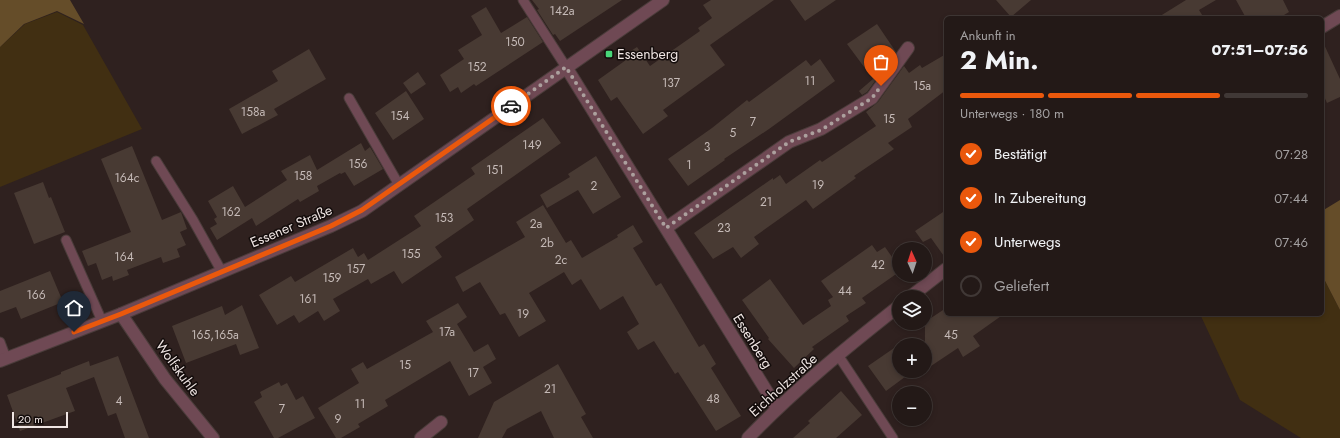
<!DOCTYPE html>
<html lang="de">
<head>
<meta charset="utf-8">
<style>
  :root { --surface:#231917; --page:#2f2624; --text:#f1f3f6; --muted:#a3a0a1; --line:#403836; --accent:#ea580c }
  body { margin:0; font-family:Jost,sans-serif; background:var(--page); color:var(--text); height:100vh; display:flex; flex-direction:column; font-size:15px; white-space:nowrap }
  * { box-sizing:border-box; margin:0 }
  p { font-size:13px; color:var(--muted) }
  .icon { flex:none; width:22px; height:22px; fill:none; stroke:currentColor; stroke-width:2; stroke-linecap:round; stroke-linejoin:round }
  .map { position:relative; flex:1; overflow:hidden }
  .sheet { position:absolute; left:944px; top:16px; width:380px; height:300px; display:flex; flex-direction:column; background:var(--surface); border-radius:6px; box-shadow:0 2px 6px #0003,0 0 0 1px var(--line) }
  .sheet>* { flex:none }
  .needle { width:26px; rotate:357deg }
  .fabs { position:absolute; left:892px; top:242px; display:grid; gap:8px }
  .fabs a { display:grid; place-items:center; width:40px; height:40px; border-radius:50%; background:var(--surface); box-shadow:0 2px 6px #0003,0 0 0 1px var(--line); font-size:20px }
  .scale { position:absolute; left:12px; bottom:10px; width:56px; box-sizing:border-box; padding-left:4px; border:2px solid #efe5e3; border-top:0; font-size:11px; line-height:14px; white-space:nowrap; color:#efe5e3; -webkit-text-stroke:3px #130c0b; paint-order:stroke }
  .pin { position:absolute; display:grid; place-items:center; width:34px; height:34px; color:#fff; margin:-41px -17px; border-radius:50% 50% 50% 0; rotate:-45deg; box-shadow:0 0 4px #0007 }
  .pin .icon { rotate:45deg }
  .courier { position:absolute; display:grid; place-items:center; width:40px; height:40px; margin:-20px; border:3px solid #ea580c; border-radius:50%; background:#fff; color:#222; box-shadow:0 1px 5px #0007 }
  .summary em { font-style:normal; font-weight:700 }
  .summary div { display:flex; flex-direction:column-reverse }
  .summary { display:flex; align-items:center; justify-content:space-between; height:68px; padding:0 16px }
  h1 { font-size:26px; font-weight:700; line-height:30px }
  .bar { display:grid; grid-template-columns:repeat(4,1fr); gap:6px 4px; align-content:center; height:48px; padding:0 16px }
  .bar i { height:5px; border-radius:3px; background:var(--line) }
  .bar .active { background:var(--accent) }
  .bar p { grid-column:span 4 }
  ol { padding:0 16px; list-style:none }
  li { display:flex; align-items:center; gap:12px; height:44px }
  li p { margin-inline-start:auto }
  li .icon { padding:4px; border-radius:50%; background:var(--accent); color:#fff; stroke-width:4 }
  li:last-child { color:var(--muted) }
  li i { width:22px; height:22px; border:2px solid var(--line); border-radius:50% }
  .map>svg:first-child { display:block }
  .green { fill:#412f12 }
  .forest { fill:#654d29 }
  .building { fill:#483a33 }
  .lines { fill:none; stroke-linecap:round; stroke-linejoin:round }
  .service-casing { stroke:#4a3c3a; stroke-width:11 }
  .minor-casing { stroke:#4a3c3a; stroke-width:14 }
  .tertiary-casing { stroke:#4a3c3a; stroke-width:14 }
  .service { stroke:#6f4954; stroke-width:9 }
  .minor { stroke:#6f4954; stroke-width:12 }
  .tertiary { stroke:#6f4954; stroke-width:12 }
  .done { stroke:#aca09e; stroke-width:4; stroke-dasharray:0 7.2 }
  .route { stroke:#ea580c; stroke-width:5 }
  .poi-dot { fill:#48d779; stroke:#130c0b; stroke-width:1.5 }
  .labels { text-anchor:middle; stroke-width:3; stroke-linejoin:round; paint-order:stroke }
  .number-label { font-size:12px; fill:#c5bab7 }
  .poi-label { font-size:14px; fill:#efe5e3; stroke:#130c0b; text-anchor:start }
  .street-label { font-size:14px; fill:#efe5e3; stroke:#130c0b }
</style>
</head>
<body>
<div class="map">
<svg width="1340" height="438" viewBox="0 0 1340 438">
  <rect width="100%" height="100%" fill="#2f211f"/>
  <path class="green" d="M57 12 83 25 142 129 0 187V47L25 24Z
    M1322 275 1340 310V438H1301L1240 400 1200 314H1322Z"/>
  <path class="forest" d="M0 0H70L84 24 57 11 24 24 0 47Z
    M1340 200V310L1322 275V211Z"/>
  <path class="building" d="M532 0H622L560 41 555 34 553 35 537 10 539 9Z
    M711 0H774L710 45 725 65 663 110 668 116 643 134 617 97 611 101 598 80 626 60 623 56 637 47 650 66 700 31 698 28 712 18 703 5Z
    M790 0H836L805 21Z
    M996 0H1031L1011 17Z
    M1186 0H1216L1199 10 1204 18H1157Z
    M1236 0H1283L1289 12 1279 18H1246Z
    M486 7 501 33 527 17 543 42 476 86 474 84 461 93 458 87 450 92 440 75 464 59 458 50 482 35 471 16Z
    M877 24 896 52 867 92 862 95 859 91 873 79 847 44Z
    M1322 40 1340 79V97L1327 103 1322 92Z
    M309 49 326 79 274 109 278 115 242 134 229 109 278 81 272 71Z
    M946 54V90L908 119 912 127 888 143 894 149 854 176 856 178 813 209 806 200 754 237 759 244 741 258 733 247 713 259 694 233 773 178V180L780 175 786 184 820 160 822 162 876 126 866 112 878 102 904 66 909 73 920 65 922 68Z
    M820 59 835 81 769 129 724 159 725 160 688 186 668 159 712 128 747 100 749 102 806 60 811 66Z
    M418 72 426 84 411 94 403 83Z
    M406 91 424 119 393 140 375 113Z
    M543 118 561 143 467 209 474 220 435 247 442 257 402 284 394 271 371 284 368 279 333 299 340 311 324 321 318 311 299 323 294 315 277 325 259 295 291 276 295 282 353 248 358 257 364 253 368 260 421 226 414 216 475 174 471 168Z
    M361 143 365 151 370 147 383 169 354 186 345 172 341 174 340 173 317 186 319 191 300 202 298 199 256 226 252 218 217 240 210 228 217 224 214 219 217 217 208 201 233 186 245 207 287 180 281 171 310 155 317 170Z
    M132 146 162 220 181 212 187 229 180 232 186 245 177 249 180 257 163 263 161 257 127 270 129 275 113 281 112 276 102 280 96 263 88 266 82 251 131 232 101 159Z
    M596 156 621 197 593 214 578 190 547 208 540 195 570 177 568 174Z
    M43 182 49 198 51 197 65 232 34 244 14 193Z
    M543 205 566 243 571 240 582 258 618 237 617 235 633 225 643 242 633 248 656 286 661 283 699 347 704 344 716 364 711 368 741 416 716 431 678 372 675 374 654 341 638 350 627 332 639 324 623 296 600 310 581 279 572 285 564 272 529 293 546 321 519 337 505 313 500 315 480 282 463 292 455 277 525 237 516 222Z
    M946 210V259L931 238 923 242 915 231Z
    M872 245 877 252 885 247 892 257 899 252V272L862 298 866 303 846 316 849 321 812 347 814 349 794 368 768 339 769 338 742 300 770 279 803 325 831 306 828 300 833 297 821 281Z
    M50 271 63 302 21 319 16 307 0 313V291Z
    M458 303 467 317 457 324 474 352 488 344 496 359 483 367 492 383 469 396 450 361 385 400 388 406 358 424 360 427 341 438H336L318 408 359 383 351 369 363 362 367 369 433 332 426 321Z
    M242 305 259 348 240 355 236 344 186 363 172 326 222 306 225 315Z
    M946 308V314H1004L973 336 980 346 963 357 958 348 931 366 929 363 925 366V345H922L925 343V322Z
    M897 346 899 348V371H918L915 374 913 371 886 391 868 366Z
    M118 356 149 438H125L116 413 108 416 94 377 66 388 75 411 20 431 7 395 61 374V372L89 361 90 366Z
    M558 364 586 414 581 417 593 438H554L541 411 507 429 502 438H478L494 402Z
    M279 382 281 386 287 383 296 400 303 396 315 418 278 438H274L254 402 262 397 260 392Z
    M841 391 862 415 836 438H793L810 423 808 421Z"/>
  <g class="lines">
    <g class="service-casing">
      <path id="service" d="M523 0 566 67
        M349 98 399 185
        M156 161 193 220 222 272
        M66 240 102 321
        M0 342 6 358
        M838 355 893 438"/>
    </g>
    <g class="minor-casing">
      <path id="minor" d="M1322 27 1340 16
        M566 67 777 408
        M666 228 789 142 821 129 872 98 908 48
        M910 297 946 269
        M121 314 165 379 213 438
        M421 438 441 422
        M748 438C794 390 847 347 899 306"/>
    </g>
    <g class="tertiary-casing">
      <path id="tertiary" d="M0 361 121 314 331 226 362 211 663 0"/>
    </g>
    <use href="#service" class="service"/>
    <use href="#minor" class="minor"/>
    <use href="#tertiary" class="tertiary"/>
  </g>
  <g class="lines">
    <path class="done" d="M511 106 566 67 666 228 789 142 821 130 872 98 881 86"/>
    <path class="route" d="M74 332 121 314 331 226 362 210 511 106"/>
  </g>
  <rect class="poi-dot" x="605" y="50" width="8" height="8" rx="2"/>
  <g class="labels">
    <g class="number-label">
      <text x="562" y="15">142a</text>
      <text x="515" y="46">150</text>
      <text x="477" y="71">152</text>
      <text x="810" y="85">11</text>
      <text x="671" y="87">137</text>
      <text x="922" y="90">15a</text>
      <text x="253" y="116">158a</text>
      <text x="400" y="120">154</text>
      <text x="889" y="123">15</text>
      <text x="753" y="126">7</text>
      <text x="733" y="137">5</text>
      <text x="532" y="149">149</text>
      <text x="707" y="151">3</text>
      <text x="358" y="168">156</text>
      <text x="689" y="169">1</text>
      <text x="495" y="174">151</text>
      <text x="303" y="180">158</text>
      <text x="127" y="182">164c</text>
      <text x="818" y="189">19</text>
      <text x="594" y="190">2</text>
      <text x="766" y="206">21</text>
      <text x="231" y="216">162</text>
      <text x="444" y="222">153</text>
      <text x="536" y="228">2a</text>
      <text x="724" y="232">23</text>
      <text x="547" y="247">2b</text>
      <text x="411" y="258">155</text>
      <text x="124" y="261">164</text>
      <text x="561" y="264">2c</text>
      <text x="878" y="269">42</text>
      <text x="356" y="273">157</text>
      <text x="332" y="282">159</text>
      <text x="845" y="295">44</text>
      <text x="36" y="299">166</text>
      <text x="308" y="303">161</text>
      <text x="523" y="318">19</text>
      <text x="447" y="336">17a</text>
      <text x="215" y="339">165,165a</text>
      <text x="951" y="339">45</text>
      <text x="405" y="369">15</text>
      <text x="473" y="377">17</text>
      <text x="550" y="393">21</text>
      <text x="713" y="403">48</text>
      <text x="119" y="405">4</text>
      <text x="360" y="408">11</text>
      <text x="282" y="413">7</text>
      <text x="338" y="423">9</text>
    </g>
    <g class="poi-label">
      <text x="617" y="59">Essenberg</text>
    </g>
    <g class="street-label">
      <text transform="translate(291 226) rotate(-23)" y="5">Essener Straße</text>
      <text transform="translate(753 341) rotate(58)" y="5">Essenberg</text>
      <text transform="translate(178 368) rotate(54)" y="5">Wolfskuhle</text>
      <text transform="translate(783 385) rotate(-42)" y="5">Eichholzstraße</text>
    </g>
  </g>
</svg>
<div class="fabs">
<a><svg class="needle" viewBox="-14 -14 28 28"><path d="M0-13l5 13h-10z" fill="#e53935"/><path d="M0 13l5-13h-10z" fill="#a3a0a1"/></svg></a>
<a><svg class="icon" aria-label="layers" viewBox="0 0 24 24"><path d="M12 4l9 5-9 5-9-5zM3 14l9 5 9-5"/></svg></a>
<a>+</a>
<a>−</a>
</div>
<div class="scale">20 m</div>
<div class="pin" style="left:881px;top:86px;background:#ea580c"><svg class="icon" aria-label="bag" viewBox="0 0 24 24"><path d="M5 8h14l-1 12H6zM9 8a3 3 0 0 1 6 0"/></svg></div>
<div class="pin" style="left:74px;top:332px;background:#1f2937"><svg class="icon" aria-label="home" viewBox="0 0 24 24"><path d="M3 11l9-7 9 7M6 9v11h12V9"/></svg></div>
<div class="courier" style="left:511px;top:106px"><svg class="icon" aria-label="car" viewBox="0 0 24 24"><path d="M5 17H2v-5l4-1 3-4h7l3 4 3 1v5h-3M9 17h6M6 11h13"/><circle cx="7" cy="17" r="2"/><circle cx="17" cy="17" r="2"/></svg></div>
<section class="sheet">
<div class="summary"><div><h1>2 Min.</h1><p>Ankunft in</p></div><em>07:51–07:56</em></div>
<div class="bar"><i class="active"></i><i class="active"></i><i class="active"></i><i></i><p>Unterwegs · 180 m</p></div>
<ol>
<li><svg class="icon" aria-label="check" viewBox="0 0 24 24"><path d="M5 12l5 5 9-10"/></svg>Bestätigt<p>07:28</p></li>
<li><svg class="icon" aria-label="check" viewBox="0 0 24 24"><path d="M5 12l5 5 9-10"/></svg>In Zubereitung<p>07:44</p></li>
<li><svg class="icon" aria-label="check" viewBox="0 0 24 24"><path d="M5 12l5 5 9-10"/></svg>Unterwegs<p>07:46</p></li>
<li><i></i>Geliefert</li>
</ol>
</section>
</div>
</body>
</html>
